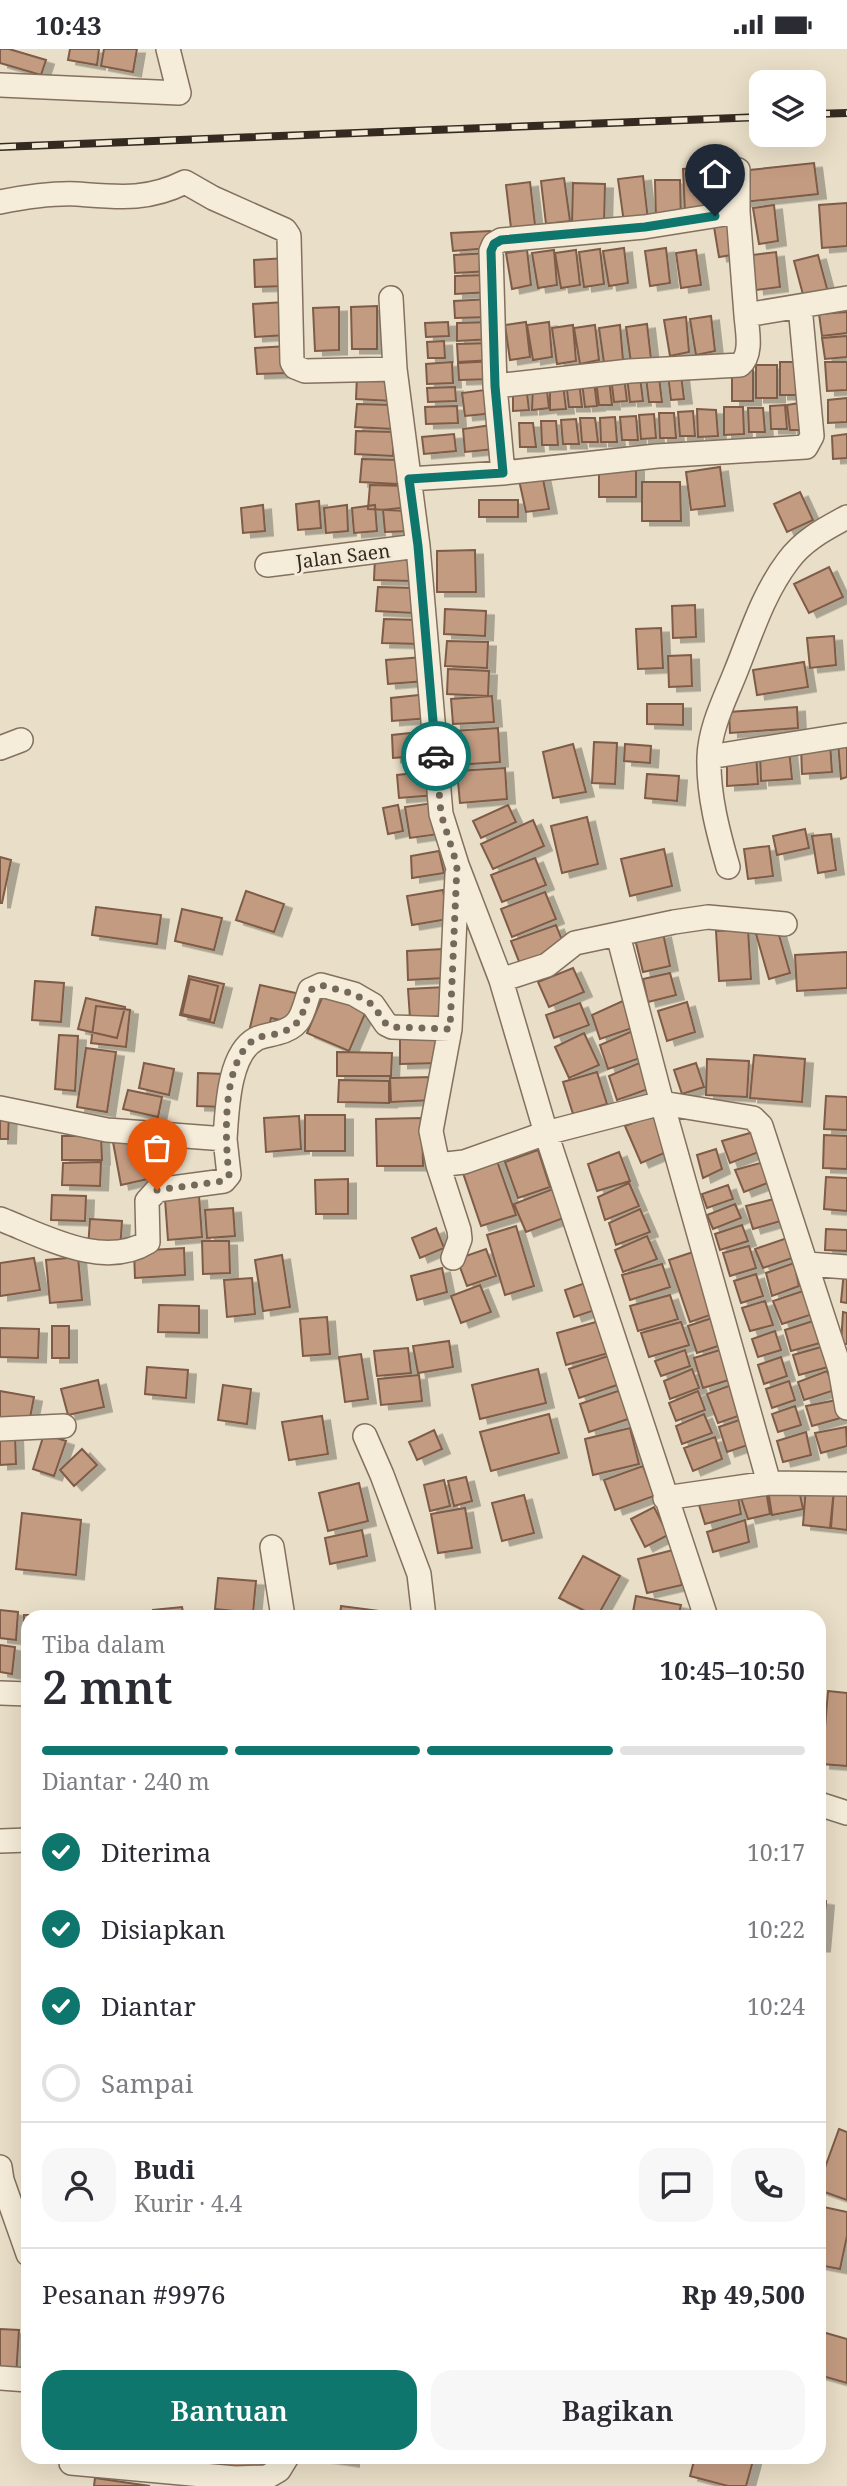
<!DOCTYPE html>
<html lang="id">
<head>
<meta charset="utf-8">
<style>
  :root { --surface:#fff; --page:#f7f7f7; --text:#2b2b33; --muted:#7c7c81; --line:#e1e1e2; --accent:#0f766e }
  body { margin:0; font-family:"Noto Serif",serif; background:var(--page); color:var(--text); height:100vh; display:flex; flex-direction:column; font-size:26px; white-space:nowrap }
  * { box-sizing:border-box; margin:0 }
  p { font-size:23px; color:var(--muted) }
  .icon { flex:none; width:38px; height:38px; fill:none; stroke:currentColor; stroke-width:2; stroke-linecap:round; stroke-linejoin:round }
  .map { position:relative; flex:1; overflow:hidden }
  .sheet { position:absolute; left:21px; top:1561px; width:805px; height:854px; display:flex; flex-direction:column; background:var(--surface); border-radius:21px; box-shadow:0 7px 28px #0002 }
  .sheet>* { flex:none }
  .controls { position:absolute; left:749px; top:21px; display:grid; gap:14px }
  .controls a { display:grid; place-items:center; width:77px; height:77px; border-radius:14px; background:var(--surface); box-shadow:0 7px 28px #0002; font-size:35px }
  .pin { position:absolute; display:grid; place-items:center; width:60px; height:60px; color:#fff; margin:-72px -30px; border-radius:50% 50% 50% 0; rotate:-45deg; box-shadow:0 0 7px #0007 }
  .pin .icon { rotate:45deg }
  .courier { position:absolute; display:grid; place-items:center; width:70px; height:70px; margin:-35px; border:5px solid #0f766e; border-radius:50%; background:#fff; color:#222; box-shadow:0 2px 9px #0007 }
  .overview em { font-style:normal; font-weight:600 }
  .overview div { display:flex; flex-direction:column-reverse }
  .overview { display:flex; align-items:center; justify-content:space-between; height:119px; padding:0 21px }
  h1 { font-size:46px; font-weight:600; line-height:52px }
  .bar { display:grid; grid-template-columns:repeat(4,1fr); gap:10px 7px; align-content:center; height:84px; padding:0 21px }
  .bar i { height:9px; border-radius:5px; background:var(--line) }
  .bar .selected { background:var(--accent) }
  .bar p { grid-column:span 4 }
  .line { display:flex; align-items:center; gap:18px; padding:0 21px; border-top:2px solid var(--line) }
  .line div { flex:1 }
  .round { display:grid; place-items:center; flex:none; width:74px; height:74px; border-radius:21px; background:var(--page) }
  ol { padding:0 21px; list-style:none }
  li { display:flex; align-items:center; gap:21px; height:77px }
  li p { margin-inline-start:auto }
  li .icon { padding:7px; border-radius:50%; background:var(--accent); color:#fff; stroke-width:4 }
  li:last-child { color:var(--muted) }
  li i { width:38px; height:38px; border:4px solid var(--line); border-radius:50% }
  .action { display:flex; gap:14px; margin-top:auto; padding:14px 21px }
  .action a { flex:1; height:80px; border-radius:21px; background:var(--accent); color:#fff; font-size:28px; font-weight:600; line-height:80px; text-align:center }
  .action a+a { background:var(--page); color:var(--text) }
  .status { display:flex; justify-content:space-between; align-items:center; height:49px; padding:0 35px; background:var(--surface); direction:ltr }
  .status svg { height:19px; fill:currentColor }
  .map>svg:first-child { display:block }
  .building { fill:#c39b81; stroke:#7f5c47; stroke-width:2; filter:url(#shadow) }
  .lines { fill:none; stroke-linecap:round; stroke-linejoin:round }
  .street-casing { stroke:#83715e; stroke-width:26 }
  .street { stroke:#f5ecd9; stroke-width:23 }
  .rail-casing { stroke:#352a20; stroke-width:8 }
  .rail { stroke:#f2e9d6; stroke-width:5; stroke-dasharray:16; stroke-linecap:butt }
  .done { stroke:#74695a; stroke-width:7; stroke-dasharray:0 12.6 }
  .route { stroke:#0f766e; stroke-width:9 }
  .labels { text-anchor:middle; stroke-width:6; stroke-linejoin:round; paint-order:stroke }
  .street-label { font-size:19px; fill:#352a20; stroke:#f2e9d6 }
</style>
</head>
<body>
<div class="status"><b>10:43</b><svg viewBox="0 0 49 12"><path d="M0 12V9h3v3zM5 12V6h3v6zM10 12V3h3v9zM15 12V0h3v12zM26 1h20v11H26zM47 4h2v5h-2z"/></svg></div>
<div class="map">
<svg width="847" height="2437" viewBox="0 0 847 2437">
  <defs>
    <filter id="shadow"><feDropShadow dx="8" dy="4.5" stdDeviation="0" flood-color="#0004"/></filter>
  </defs>
  <rect width="100%" height="100%" fill="#e9dec7"/>
  <path class="building" d="M0 0H9L46 11 41 26 0 14Z
    M70 0H99L97 16 68 11Z
    M104 0H137L133 23 101 17Z
    M814 114 818 145 744 153 740 122Z
    M698 119 704 157 685 164 683 120Z
    M714 121H735L736 153 721 154Z
    M643 127 648 171 624 174 618 130Z
    M564 129 570 172 546 175 541 132Z
    M655 131H680L681 172H656Z
    M530 133 535 176 511 179 506 136Z
    M573 134 605 135 604 175 572 174Z
    M847 154V197L822 199 819 156Z
    M774 156 778 192 759 195 753 159Z
    M734 169 738 205 719 208 713 172Z
    M490 182V199L453 202 451 184Z
    M624 199 628 234 609 237 603 202Z
    M666 199 670 234 650 237 645 202Z
    M600 200 604 235 584 238 579 203Z
    M527 201 531 236 512 240 506 204Z
    M554 201 557 236 538 239 532 204Z
    M576 201 580 236 561 239 555 204Z
    M696 201 701 236 681 239 676 204Z
    M776 203 780 238 756 241 752 206Z
    M490 204 491 222 455 224 454 206Z
    M818 206 829 247 805 253 794 212Z
    M286 209 287 237 255 238 254 211Z
    M490 226 491 243 455 245V227Z
    M490 250 491 268 455 269 454 252Z
    M285 253 287 286 255 288 253 255Z
    M377 257V300H352L351 258Z
    M339 258V301L315 302 313 259Z
    M847 263V284L822 287 819 265Z
    M711 267 715 302 696 306 690 270Z
    M686 268 689 303 670 307 664 271Z
    M448 273 449 287 426 288 425 274Z
    M492 273 493 290 457 292V274Z
    M526 273 530 308 510 311 505 276Z
    M549 273 552 308 533 311 527 276Z
    M647 275 651 310 631 314 626 278Z
    M573 276 576 312 557 315 552 279Z
    M595 276 599 311 580 315 574 279Z
    M620 276 623 311 604 314 599 279Z
    M847 287V308L825 310 822 289Z
    M444 292 445 309H428L427 293Z
    M493 294V311L458 313 457 295Z
    M288 297 289 324 257 325 255 299Z
    M494 312V330L459 331 458 314Z
    M452 313 453 334 427 335 426 315Z
    M780 313H801V346H780Z
    M825 313H847V341L827 342Z
    M756 316H777V349H756Z
    M732 319H753V352H732Z
    M357 326 394 327 393 352 356 350Z
    M668 326H681L684 350 671 351Z
    M611 328H624L627 352 614 353Z
    M627 328H640L643 352 630 353Z
    M659 328 662 353H649L646 329Z
    M596 331H609L612 356H599Z
    M594 332 597 357 585 358 582 333Z
    M566 333H579L582 358H569Z
    M546 334 549 359 532 361 533 335Z
    M550 335H563L566 360 550 361Z
    M513 336H526L529 361 513 362Z
    M455 338 456 352 428 353 427 339Z
    M492 340 495 364 465 367 462 344Z
    M847 349V373L828 374V351Z
    M805 353 807 381H790L787 356Z
    M357 355 394 356 393 380 355 378Z
    M785 356 787 380H771L770 357Z
    M457 357 458 374 426 375 425 358Z
    M724 358H743L744 385 724 386Z
    M748 359H763L765 383H749Z
    M697 360 716 361 718 387 698 388Z
    M693 362 695 387H680L678 363Z
    M659 364H674L676 389H660Z
    M654 365 656 389 641 390 639 366Z
    M636 367 638 391H622L620 368Z
    M615 368 617 393H601L600 369Z
    M580 369H595L598 393H582Z
    M576 370 579 395H563L561 371Z
    M541 372H556L558 396H542Z
    M519 374H533L536 398H520Z
    M492 376 495 400 465 403 463 380Z
    M356 382 394 383 393 407 355 405Z
    M454 385 456 402 424 405 422 388Z
    M847 385V409L833 410 832 387Z
    M362 410 399 411 398 435 360 433Z
    M599 418H636V448H599Z
    M720 418 725 457 691 461 686 423Z
    M542 425 549 460 526 463 519 431Z
    M642 433H680L681 472H642Z
    M370 436 407 437 406 462 368 460Z
    M800 443 813 471 787 483 774 455Z
    M479 451H518V468H479Z
    M319 452 321 479 298 481 296 455Z
    M263 456 265 482 243 484 241 459Z
    M347 456 348 482 326 484 324 459Z
    M375 456 377 482 354 484 352 459Z
    M409 458 412 482 385 483 383 461Z
    M475 501 476 543H437V502Z
    M375 507 412 508V532L374 531Z
    M829 518 843 548 809 564 794 535Z
    M378 538 415 539 414 564 376 562Z
    M695 556 696 588 673 589 672 557Z
    M445 560 486 562 485 587 444 585Z
    M384 570 421 571 420 595 382 594Z
    M661 579 663 619 638 620 636 580Z
    M834 587 836 616 810 619 807 589Z
    M447 592 488 593 487 619 445 617Z
    M691 606 692 637 669 638 668 607Z
    M423 608 426 632 388 635 386 611Z
    M804 613 808 638 757 646 753 621Z
    M448 620 489 622 488 647 447 645Z
    M428 645 430 669 392 672 391 649Z
    M492 647 494 673 453 675 451 650Z
    M647 655H683V676L647 675Z
    M797 658 798 679 730 684 729 663Z
    M498 679 500 713 455 716 453 682Z
    M429 682 431 706 393 709 392 686Z
    M847 691V728L841 730 838 693Z
    M594 693 617 694 615 735 592 734Z
    M830 694 832 723 802 725 801 697Z
    M573 695 586 743 553 749 543 703Z
    M625 695 651 697 650 714 624 712Z
    M789 700 792 730 761 732 760 704Z
    M756 704 758 735 727 737V708Z
    M505 719 507 750 460 754 457 722Z
    M434 722 436 746 399 749 397 726Z
    M647 725 679 727 677 752 645 749Z
    M433 754 439 785 410 789 405 758Z
    M398 756 403 782 388 785 383 759Z
    M508 756 516 773 481 789 473 772Z
    M587 768 598 815 562 824 551 777Z
    M533 771 544 797 493 820 481 795Z
    M805 780 809 799 777 806 773 787Z
    M831 785 836 821 818 824 812 787Z
    M769 797 773 827 748 830 744 800Z
    M664 800 672 837 630 847 621 810Z
    M439 802 444 824 412 829 411 807Z
    M0 808 11 811 2 854H0Z
    M535 809 546 836 502 853 491 826Z
    M443 841 448 870 412 876 407 847Z
    M246 842 284 855 274 883 236 871Z
    M545 843 556 870 512 888 501 860Z
    M96 858 161 866 157 895 92 886Z
    M182 860 222 869 214 901 175 892Z
    M556 876 565 899 520 915 511 892Z
    M777 879 790 924 769 930 756 885Z
    M748 880 751 930 719 932 716 882Z
    M663 884 670 917 643 923 635 890Z
    M443 900 445 929 408 931 407 902Z
    M847 903V939L797 942 795 906Z
    M573 919 584 943 549 958 538 933Z
    M670 924 676 946 648 953 643 930Z
    M189 927 224 935 214 974 180 966Z
    M190 930 218 937 210 971 182 965Z
    M35 932 64 934 61 973 32 971Z
    M260 936 300 945 294 974 271 969 267 986 249 983Z
    M445 938 446 967 410 969 408 940Z
    M325 942 367 960 349 1002 307 984Z
    M86 949 125 958 117 989 78 980Z
    M627 950 638 977 600 990 592 966Z
    M687 953 695 983 667 992 658 962Z
    M580 954 589 976 554 989 546 966Z
    M96 957 130 961 126 998 91 994Z
    M635 981 646 1007 608 1020 600 996Z
    M400 984H441V1014L400 1015Z
    M584 984 599 1016 569 1029 555 998Z
    M59 986 78 987 75 1042 55 1040Z
    M86 999 116 1003 107 1063 77 1058Z
    M337 1003 392 1004 391 1027H337Z
    M754 1006 805 1010 802 1053 750 1049Z
    M707 1010 749 1012 747 1048 706 1046Z
    M644 1012 654 1038 617 1051 609 1027Z
    M144 1014 174 1020 169 1046 139 1039Z
    M696 1014 704 1038 682 1045 674 1021Z
    M597 1023 607 1055 573 1065 563 1033Z
    M198 1024 225 1025 224 1058 197 1057Z
    M433 1028 434 1051 391 1053 390 1029Z
    M339 1031 389 1032V1054L338 1053Z
    M128 1041 162 1048 158 1068 123 1060Z
    M826 1047 847 1048V1081L824 1080Z
    M0 1063H9L8 1090H0Z
    M305 1066H345V1102H305Z
    M654 1066 669 1102 641 1114 625 1077Z
    M299 1067 301 1100 266 1103 264 1069Z
    M422 1069 423 1117H377L376 1070Z
    M757 1082 764 1101 730 1114 722 1092Z
    M824 1086 847 1087V1120L823 1119Z
    M62 1087H101L102 1111H62Z
    M140 1088 148 1130 121 1136 113 1093Z
    M716 1100 722 1120 703 1129 697 1106Z
    M538 1101 550 1138 518 1149 505 1113Z
    M619 1103 630 1132 597 1142 588 1115Z
    M496 1109 516 1166 481 1177 462 1121Z
    M771 1111 778 1130 744 1143 735 1121Z
    M101 1113 100 1137 62 1136 63 1114Z
    M826 1128 847 1129V1162L824 1160Z
    M348 1130V1165H316L315 1131Z
    M629 1134 639 1157 605 1171 598 1148Z
    M728 1136 733 1150 707 1159 702 1145Z
    M558 1138 569 1167 526 1183 514 1155Z
    M52 1146 86 1147 85 1172 51 1171Z
    M199 1147 202 1188 168 1191 165 1150Z
    M778 1149 784 1171 753 1180 746 1157Z
    M735 1155 741 1169 713 1180 707 1166Z
    M233 1159 235 1187 207 1189 205 1161Z
    M640 1160 650 1183 616 1196 609 1174Z
    M90 1170 122 1172 120 1202 88 1200Z
    M742 1176 748 1192 720 1201 715 1185Z
    M516 1177 534 1237 505 1246 487 1186Z
    M436 1179 444 1199 420 1209 412 1189Z
    M826 1180 847 1181V1202L825 1201Z
    M647 1187 657 1210 623 1223 615 1201Z
    M790 1188 795 1208 763 1219 755 1200Z
    M202 1192H229L230 1224 203 1225Z
    M749 1197 756 1219 730 1227 723 1204Z
    M184 1199 185 1226 135 1229 134 1202Z
    M486 1200 496 1227 467 1237 457 1210Z
    M693 1203 713 1265 690 1273 669 1211Z
    M282 1206 290 1258 263 1262 255 1211Z
    M78 1208 82 1251 50 1254 46 1211Z
    M34 1209 40 1241 0 1247V1214Z
    M794 1214 799 1237 772 1247 766 1224Z
    M662 1215 670 1238 630 1251 622 1226Z
    M442 1219 447 1243 417 1251 411 1227Z
    M844 1222H847V1254L841 1253Z
    M756 1225 763 1247 741 1254 734 1232Z
    M252 1229 255 1265 227 1268 224 1231Z
    M591 1232 601 1259 574 1268 565 1241Z
    M480 1236 491 1263 461 1274 451 1247Z
    M803 1242 813 1265 782 1275 773 1252Z
    M670 1246 678 1270 638 1282 630 1257Z
    M765 1252 773 1276 750 1282 742 1259Z
    M159 1256 199 1257V1284L158 1283Z
    M843 1263 847 1264V1295H841Z
    M327 1268 330 1305 303 1307 300 1270Z
    M715 1268 724 1295 697 1304 688 1277Z
    M603 1271 612 1303 566 1316 557 1284Z
    M813 1272 820 1294 791 1302 785 1281Z
    M681 1273 689 1296 649 1308 641 1284Z
    M52 1277H69V1309H52Z
    M0 1279 39 1280 38 1309 0 1308Z
    M775 1282 781 1301 758 1308 752 1290Z
    M449 1292 453 1318 418 1324 413 1297Z
    M821 1298 828 1318 799 1326 793 1306Z
    M408 1299 411 1324 377 1327 374 1302Z
    M723 1300 732 1330 703 1339 694 1309Z
    M685 1301 690 1317 661 1327 655 1312Z
    M361 1305 368 1350 345 1353 339 1308Z
    M611 1306 620 1335 579 1349 569 1320Z
    M781 1308 787 1327 764 1335 758 1316Z
    M147 1318 188 1321 186 1349 145 1345Z
    M538 1320 546 1354 480 1370 472 1336Z
    M692 1320 699 1339 670 1350 664 1332Z
    M827 1322 835 1341 804 1351 798 1333Z
    M419 1326 422 1352 381 1356 378 1330Z
    M98 1331 104 1358 68 1366 61 1340Z
    M789 1332 795 1351 772 1359 766 1340Z
    M734 1335 744 1365 718 1374 707 1345Z
    M223 1336 251 1340 247 1375 218 1371Z
    M621 1341 631 1369 589 1383 580 1355Z
    M0 1342 34 1348 29 1374 0 1369Z
    M698 1342 705 1361 676 1372 669 1354Z
    M837 1351 844 1368 812 1377 806 1357Z
    M795 1357 801 1376 778 1383 772 1365Z
    M549 1365 559 1404 491 1422 480 1383Z
    M704 1365 712 1384 682 1395 676 1377Z
    M322 1367 328 1405 289 1411 282 1373Z
    M745 1369 754 1394 727 1403 719 1378Z
    M846 1378 847 1397 821 1404 815 1384Z
    M630 1379 639 1415 593 1426 585 1390Z
    M434 1381 442 1400 417 1411 409 1393Z
    M806 1383 811 1406 783 1413 777 1392Z
    M0 1385H15L16 1415 0 1416Z
    M44 1385 66 1392 54 1427 33 1420Z
    M715 1388 722 1410 693 1422 684 1399Z
    M82 1400 97 1416 74 1437 60 1421Z
    M643 1417 654 1447 615 1461 604 1431Z
    M466 1428 472 1452 454 1457 448 1432Z
    M444 1431 450 1457 430 1462 424 1436Z
    M359 1434 368 1472 328 1482 319 1444Z
    M765 1436 770 1465 748 1470 738 1440Z
    M798 1436 803 1460 772 1466 768 1441Z
    M806 1437 834 1440 830 1479 803 1476Z
    M834 1440 847 1442V1481L831 1479Z
    M737 1443 741 1465 705 1475 699 1456Z
    M524 1446 534 1484 502 1492 492 1454Z
    M654 1458 668 1486 645 1498 631 1470Z
    M465 1459 472 1499 438 1504 431 1465Z
    M22 1464 81 1471 76 1526 16 1520Z
    M745 1471 749 1493 713 1503 707 1483Z
    M362 1481 367 1507 330 1515 325 1489Z
    M673 1501 682 1536 647 1544 638 1510Z
    M583 1507 620 1527 597 1568 559 1549Z
    M218 1529 256 1532 253 1564 215 1560Z
    M636 1547 681 1556 678 1568H632Z
    M341 1557 380 1562 379 1568H340Z
    M182 1558 184 1568H154L153 1561Z
    M0 1561 18 1563 16 1591 0 1589Z
    M211 1564V1568H189V1565Z
    M24 1566H43V1568H28V1611H23Z
    M0 1596 15 1598 12 1625 0 1623Z
    M828 1642 847 1644V1717L822 1715Z
    M819 1851 826 1852 822 1898H819Z
    M839 2080 847 2083V2151L819 2141V2135Z
    M819 2157 847 2163V2187L840 2220 819 2216Z
    M0 2280 19 2281 16 2327 0 2326Z
    M819 2282 847 2290V2334L819 2326Z
    M133 2408H262L260 2427 132 2420Z
    M316 2408H351V2413Z
    M695 2408H754L746 2437H728L690 2427Z
    M95 2429 150 2437H94Z"/>
  <g class="lines">
    <g class="street-casing">
      <path id="street" d="M0 36 179 44 168 0
        M738 121V163L746 266
        M0 153C25 148 52 144 77 145 118 148 147 152 185 133L213 149 285 181 289 187 292 313 295 318 305 322 395 320 418 497 441 765 457 816 501 931 546 1084 706 1568
        M391 249 395 320
        M495 337 630 322 740 316C753 305 747 281 746 266L847 249
        M503 424 495 337 491 202 494 195 501 191 644 178 738 163
        M409 430 503 424 657 407 806 398 812 387 800 257
        M267 516 418 497
        M0 699 21 691
        M709 708 847 686
        M728 818C718 783 708 746 709 708 710 678 725 650 736 622 751 585 763 545 788 512 803 491 825 480 847 468
        M457 825 450 980 431 1082 438 1116 464 1113 546 1084 662 1054 753 1069 761 1077 840 1320 847 1359
        M618 886 662 1054 769 1434
        M501 931 547 916 575 894 674 873 708 868 785 875
        M0 1059 107 1081 225 1090C227 1063 228 1005 256 990 261 987 271 986 277 984 303 978 302 963 310 941L321 936 354 945 373 956 386 975 392 978 450 980
        M438 1116 459 1181 460 1190 453 1209
        M0 1170C44 1187 103 1221 148 1193L147 1152 157 1141 224 1132 229 1126 225 1090
        M807 1215 847 1218
        M0 1380 64 1377
        M365 1387 382 1426 419 1525 424 1568
        M665 1449 769 1434 847 1435
        M272 1498 283 1568
        M0 1644 28 1645
        M819 1755 847 1764
        M0 1792 28 1791
        M0 2118 2 2131 28 2205
        M0 2329 28 2331
        M71 2414 235 2429 267 2428 279 2421 287 2408"/>
    </g>
    <use href="#street" class="street"/>
    <g class="rail-casing">
      <path id="rail" d="M814 65 847 64
        M0 98 761 68"/>
    </g>
    <use href="#rail" class="rail"/>
  </g>
  <g class="lines">
    <path class="done" d="M157 1141 224 1132 229 1126C225 1091 221 1012 255 990 260 987 270 986 276 985 303 978 302 964 310 941L321 936 354 945 373 956 386 975 392 978 450 980 457 816 441 765 436 707"/>
    <path class="route" d="M436 707 418 497 409 430 503 424 495 337 491 202 494 195 501 191 645 178 715 167"/>
  </g>
  <g class="labels">
    <g class="street-label">
      <text transform="translate(343 507) rotate(-7)" y="7">Jalan Saen</text>
    </g>
  </g>
</svg>
<div class="controls">
<a><svg class="icon" aria-label="layers" viewBox="0 0 24 24"><path d="M12 4l9 5-9 5-9-5zM3 14l9 5 9-5"/></svg></a>
</div>
<div class="pin" style="left:157px;top:1141px;background:#ea580c"><svg class="icon" aria-label="bag" viewBox="0 0 24 24"><path d="M5 8h14l-1 12H6zM9 8a3 3 0 0 1 6 0"/></svg></div>
<div class="pin" style="left:715px;top:167px;background:#1f2937"><svg class="icon" aria-label="home" viewBox="0 0 24 24"><path d="M3 11l9-7 9 7M6 9v11h12V9"/></svg></div>
<div class="courier" style="left:436px;top:707px"><svg class="icon" aria-label="car" viewBox="0 0 24 24"><path d="M5 17H2v-5l4-1 3-4h7l3 4 3 1v5h-3M9 17h6M6 11h13"/><circle cx="7" cy="17" r="2"/><circle cx="17" cy="17" r="2"/></svg></div>
<section class="sheet">
<div class="overview"><div><h1>2 mnt</h1><p>Tiba dalam</p></div><em>10:45–10:50</em></div>
<div class="bar"><i class="selected"></i><i class="selected"></i><i class="selected"></i><i></i><p>Diantar · 240 m</p></div>
<ol>
<li><svg class="icon" aria-label="check" viewBox="0 0 24 24"><path d="M5 12l5 5 9-10"/></svg>Diterima<p>10:17</p></li>
<li><svg class="icon" aria-label="check" viewBox="0 0 24 24"><path d="M5 12l5 5 9-10"/></svg>Disiapkan<p>10:22</p></li>
<li><svg class="icon" aria-label="check" viewBox="0 0 24 24"><path d="M5 12l5 5 9-10"/></svg>Diantar<p>10:24</p></li>
<li><i></i>Sampai</li>
</ol>
<div class="line" style="height:126px"><a class="round"><svg class="icon" aria-label="person" viewBox="0 0 24 24"><circle cx="12" cy="8" r="4"/><path d="M4 21q1-7 8-7t8 7"/></svg></a><div><b>Budi</b><p>Kurir · 4.4</p></div><a class="round"><svg class="icon" aria-label="chat" viewBox="0 0 24 24"><path d="M4 5h16v11H9l-5 4z"/></svg></a><a class="round"><svg class="icon" aria-label="phone" viewBox="0 0 24 24"><path d="M5 4h4l2 5-3 2q2 4 5 5l2-3 5 2v4C11 20 4 13 5 4z"/></svg></a></div>
<div class="line" style="height:91px"><div>Pesanan #9976</div><b>Rp 49,500</b></div>
<div class="action"><a>Bantuan</a><a>Bagikan</a></div>
</section>
</div>
</body>
</html>
